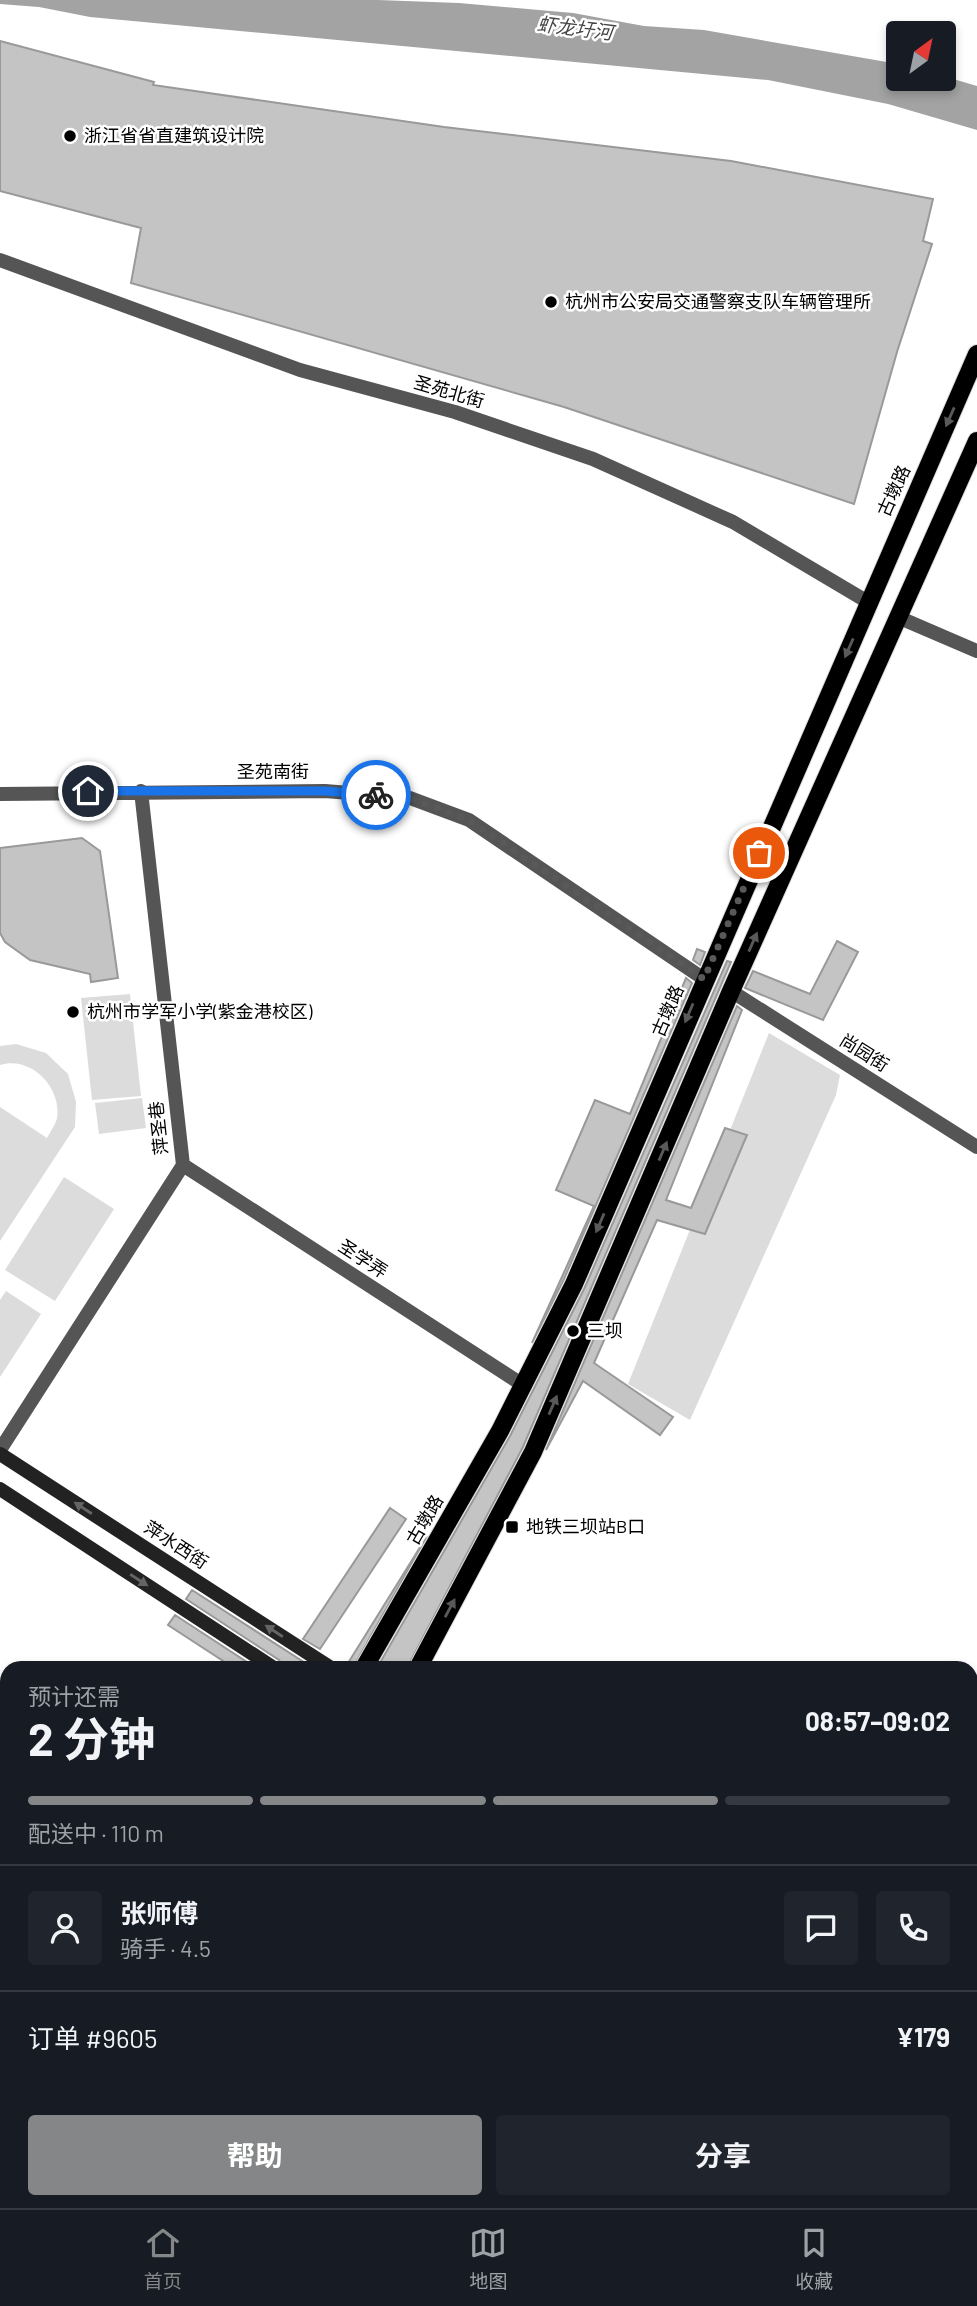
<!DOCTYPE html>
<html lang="zh">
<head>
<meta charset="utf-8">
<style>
  :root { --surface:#171b24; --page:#20242c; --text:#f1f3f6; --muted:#9ea1a6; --line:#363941; --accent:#858687 }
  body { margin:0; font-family:Barlow,"Noto Sans SC",sans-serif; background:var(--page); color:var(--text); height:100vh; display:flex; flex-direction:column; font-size:26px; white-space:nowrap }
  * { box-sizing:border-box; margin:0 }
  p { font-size:23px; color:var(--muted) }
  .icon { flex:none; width:38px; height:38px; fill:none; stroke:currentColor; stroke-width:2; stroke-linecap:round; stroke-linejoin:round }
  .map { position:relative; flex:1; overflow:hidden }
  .sheet { position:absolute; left:0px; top:1661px; width:978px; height:548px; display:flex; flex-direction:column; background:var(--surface); border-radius:21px 21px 0 0; box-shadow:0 4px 10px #0003 }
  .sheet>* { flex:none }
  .needle { width:46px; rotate:33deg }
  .fabs { position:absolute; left:886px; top:21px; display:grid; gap:14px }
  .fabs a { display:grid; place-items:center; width:70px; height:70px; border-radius:7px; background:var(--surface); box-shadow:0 4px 10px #0003; font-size:35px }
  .pin { position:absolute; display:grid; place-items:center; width:60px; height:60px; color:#fff; margin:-30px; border:4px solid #fff; border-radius:50%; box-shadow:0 2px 7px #0007 }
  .courier { position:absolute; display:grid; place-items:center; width:70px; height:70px; margin:-35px; border:5px solid #1a73e8; border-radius:50%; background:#fff; color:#222; box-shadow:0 2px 9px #0007 }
  .summary em { font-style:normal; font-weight:700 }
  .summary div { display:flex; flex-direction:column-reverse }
  .summary { display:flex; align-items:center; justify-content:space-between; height:119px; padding:0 28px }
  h1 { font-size:46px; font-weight:700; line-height:52px }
  .bar { display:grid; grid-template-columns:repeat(4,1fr); gap:10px 7px; align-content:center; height:84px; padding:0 28px }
  .bar i { height:9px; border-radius:5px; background:var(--line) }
  .bar .selected { background:var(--accent) }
  .bar p { grid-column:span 4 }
  .line { display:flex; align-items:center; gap:18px; padding:0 28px; border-top:2px solid var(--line) }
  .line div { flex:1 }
  .round { display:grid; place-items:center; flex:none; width:74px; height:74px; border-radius:7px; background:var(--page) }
  .cta { display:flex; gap:14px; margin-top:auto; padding:14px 28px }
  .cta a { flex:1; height:80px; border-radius:7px; background:var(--accent); color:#fff; font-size:28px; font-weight:700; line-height:80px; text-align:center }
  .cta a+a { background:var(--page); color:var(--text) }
  .dock { display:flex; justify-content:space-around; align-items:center; height:98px; border-top:2px solid var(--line); background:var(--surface); font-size:19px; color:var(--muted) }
  .dock a { display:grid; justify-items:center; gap:4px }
  .dock .selected { color:var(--accent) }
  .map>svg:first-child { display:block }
  .green { fill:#dcdcdc }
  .water { fill:#a3a3a3 }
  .building { fill:#c4c4c4; stroke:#999; stroke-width:2 }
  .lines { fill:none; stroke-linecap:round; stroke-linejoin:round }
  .primary-casing { stroke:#dbdbdb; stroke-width:20 }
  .street { stroke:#555; stroke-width:14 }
  .secondary { stroke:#222; stroke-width:14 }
  .primary { stroke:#000; stroke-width:18 }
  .oneway { fill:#595959 }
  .oneway2 { fill:#646464 }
  .done { stroke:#595959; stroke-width:7; stroke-dasharray:0 12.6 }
  .route { stroke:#1a73e8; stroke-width:9 }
  .poi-dot { fill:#000; stroke:#fff; stroke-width:2.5 }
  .labels { text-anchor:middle; stroke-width:5; stroke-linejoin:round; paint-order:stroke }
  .poi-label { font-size:18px; fill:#000; stroke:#fff; text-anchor:start }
  .street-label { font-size:18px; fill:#000; stroke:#fff }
  .water-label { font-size:19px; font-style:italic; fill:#444; stroke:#fff }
</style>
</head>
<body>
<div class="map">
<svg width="977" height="2208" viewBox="0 0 977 2208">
  <rect width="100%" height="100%" fill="#fff"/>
  <path class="green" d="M130 994 141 1096 92 1100 81 998Z
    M769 1033 840 1075 836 1095 690 1420 628 1384Z
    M16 1044 46 1053 68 1074 76 1102 75 1127 0 1241V1107L47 1138C50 1132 56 1124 57 1118 62 1088 31 1055 0 1065V1046Z
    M142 1098 146 1128 99 1134 95 1103Z
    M64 1177 114 1209 55 1301 5 1270Z
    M6 1291 41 1314 0 1377V1300Z"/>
  <path class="water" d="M0 0H378L459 3 573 13 644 26 704 30 898 64V79H943V76L977 86V130L888 104 768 80 90 17 39 7 0 4Z"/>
  <path class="building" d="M0 41 154 82 153 85 444 127 731 161 933 199 923 241 932 244 897 352 854 504 564 407 131 283 141 228 0 191Z
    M82 838 100 851 118 978 91 982 90 974 30 960 5 942 0 933V848Z
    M837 941 858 952 823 1020 745 988 753 971 810 994Z
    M697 949 705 952 700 965 693 960Z
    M727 961 731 962 523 1447 407 1668H377L510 1436 584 1289Z
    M686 978 692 983 564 1279 532 1343 594 1206 556 1190 595 1100 630 1114Z
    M737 1006 742 1010 666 1200 691 1208 725 1128 747 1135 705 1234 657 1220 594 1363 673 1417 660 1435 583 1381 546 1450Z
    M390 1508 406 1519 320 1649 303 1639Z
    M427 1536 353 1668H345Z
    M192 1590 313 1668H284L279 1660 186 1599Z
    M175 1615 256 1668H234L168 1625Z"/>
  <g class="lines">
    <g class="primary-casing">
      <path id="primary" d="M364 1668 500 1431 574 1284 977 354
        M418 1668 533 1452 731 991 977 441
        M14 2208 18 2202
        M68 2208 72 2202"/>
    </g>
    <path class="street" d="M0 260 300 370 455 412 593 459 733 522 868 602
      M900 618 977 651
      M0 794 325 791 410 798 469 820 704 979
      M731 991 977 1147
      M183 1165 523 1385
      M0 1450 183 1165 141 791
      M0 1700 7 1707
      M0 1806 7 1795
      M613 2208 617 2202"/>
    <path class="secondary" d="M0 1454 331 1668
      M0 1489 274 1668
      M971 2064 977 2068
      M971 2106 977 2110"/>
    <use href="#primary" class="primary"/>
  </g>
  <defs><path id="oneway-solid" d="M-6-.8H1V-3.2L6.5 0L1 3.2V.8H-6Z" transform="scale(1.75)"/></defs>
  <g class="oneway">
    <use href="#oneway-solid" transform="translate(950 417) rotate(114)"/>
    <use href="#oneway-solid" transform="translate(849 648) rotate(114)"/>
    <use href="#oneway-solid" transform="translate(753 942) rotate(-66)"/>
    <use href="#oneway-solid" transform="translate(689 1013) rotate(113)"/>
    <use href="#oneway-solid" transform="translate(663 1151) rotate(-67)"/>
    <use href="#oneway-solid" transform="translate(600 1223) rotate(113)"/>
    <use href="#oneway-solid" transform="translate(553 1405) rotate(-67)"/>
    <use href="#oneway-solid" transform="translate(450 1608) rotate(-62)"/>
  </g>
  <g class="oneway2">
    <use href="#oneway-solid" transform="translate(83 1508) rotate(-147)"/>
    <use href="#oneway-solid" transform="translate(139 1580) rotate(33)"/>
    <use href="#oneway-solid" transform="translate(274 1631) rotate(-147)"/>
  </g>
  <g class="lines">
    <path class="done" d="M376 795 410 798 469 820 704 979 759 853"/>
    <path class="route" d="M88 791H325L376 795"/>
  </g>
  <g class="poi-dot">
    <circle cx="70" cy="136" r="7"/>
    <circle cx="551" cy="302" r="7"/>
    <circle cx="73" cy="1012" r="7"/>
    <circle cx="573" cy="1331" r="7"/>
    <rect x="505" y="1520" width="14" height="14" rx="3.5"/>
  </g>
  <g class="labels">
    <g class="poi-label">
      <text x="84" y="142">浙江省省直建筑设计院</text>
      <text x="565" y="308">杭州市公安局交通警察支队车辆管理所</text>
      <text x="87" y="1018">杭州市学军小学(紫金港校区)</text>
      <text x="587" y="1337">三坝</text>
      <text x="526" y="1533">地铁三坝站B口</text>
    </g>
    <g class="street-label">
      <text transform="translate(449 392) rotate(16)" y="6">圣苑北街</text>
      <text transform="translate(894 491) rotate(-66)" y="6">古墩路</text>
      <text x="273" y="778">圣苑南街</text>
      <text transform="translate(668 1011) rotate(-67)" y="6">古墩路</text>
      <text transform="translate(864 1053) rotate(32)" y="6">尚园街</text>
      <text transform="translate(159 1128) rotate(-96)" y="6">萍圣巷</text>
      <text transform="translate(363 1259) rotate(33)" y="6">圣学弄</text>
      <text transform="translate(425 1520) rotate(-60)" y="6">古墩路</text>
      <text transform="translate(176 1545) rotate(33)" y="6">萍水西街</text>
    </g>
    <g class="water-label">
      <text transform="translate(575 28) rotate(7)" y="7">虾龙圩河</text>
    </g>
  </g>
</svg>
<div class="fabs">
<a><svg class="needle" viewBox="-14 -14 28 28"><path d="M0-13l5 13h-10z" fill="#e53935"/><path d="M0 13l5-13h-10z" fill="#9ea1a6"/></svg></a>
</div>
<div class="pin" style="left:759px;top:853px;background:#ea580c"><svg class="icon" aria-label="bag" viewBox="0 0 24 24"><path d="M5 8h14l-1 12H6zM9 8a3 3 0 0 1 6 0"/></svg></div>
<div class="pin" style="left:88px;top:791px;background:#1f2937"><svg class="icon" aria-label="home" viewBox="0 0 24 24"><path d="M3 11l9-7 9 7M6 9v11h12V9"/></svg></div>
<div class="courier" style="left:376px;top:795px"><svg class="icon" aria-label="bike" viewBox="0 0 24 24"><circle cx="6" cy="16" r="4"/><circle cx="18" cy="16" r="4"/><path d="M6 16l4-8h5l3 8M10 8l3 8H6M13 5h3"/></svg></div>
<section class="sheet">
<div class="summary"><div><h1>2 分钟</h1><p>预计还需</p></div><em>08:57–09:02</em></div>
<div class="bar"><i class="selected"></i><i class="selected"></i><i class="selected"></i><i></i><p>配送中 · 110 m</p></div>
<div class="line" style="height:126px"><a class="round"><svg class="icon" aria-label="person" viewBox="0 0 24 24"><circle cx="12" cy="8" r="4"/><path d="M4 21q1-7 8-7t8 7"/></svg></a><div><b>张师傅</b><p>骑手 · 4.5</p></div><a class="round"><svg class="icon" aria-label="chat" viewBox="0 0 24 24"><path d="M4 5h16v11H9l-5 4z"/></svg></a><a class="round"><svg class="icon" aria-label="phone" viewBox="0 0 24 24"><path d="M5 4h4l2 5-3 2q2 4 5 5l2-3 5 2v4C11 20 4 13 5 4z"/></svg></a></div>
<div class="line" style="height:91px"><div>订单 #9605</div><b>¥179</b></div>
<div class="cta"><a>帮助</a><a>分享</a></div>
</section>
</div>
<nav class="dock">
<a class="selected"><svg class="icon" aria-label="home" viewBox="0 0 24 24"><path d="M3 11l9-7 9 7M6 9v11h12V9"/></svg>首页</a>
<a><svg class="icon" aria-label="map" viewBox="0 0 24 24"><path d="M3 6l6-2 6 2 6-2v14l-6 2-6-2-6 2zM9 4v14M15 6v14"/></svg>地图</a>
<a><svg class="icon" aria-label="saved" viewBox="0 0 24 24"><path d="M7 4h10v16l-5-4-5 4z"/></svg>收藏</a>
</nav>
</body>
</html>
